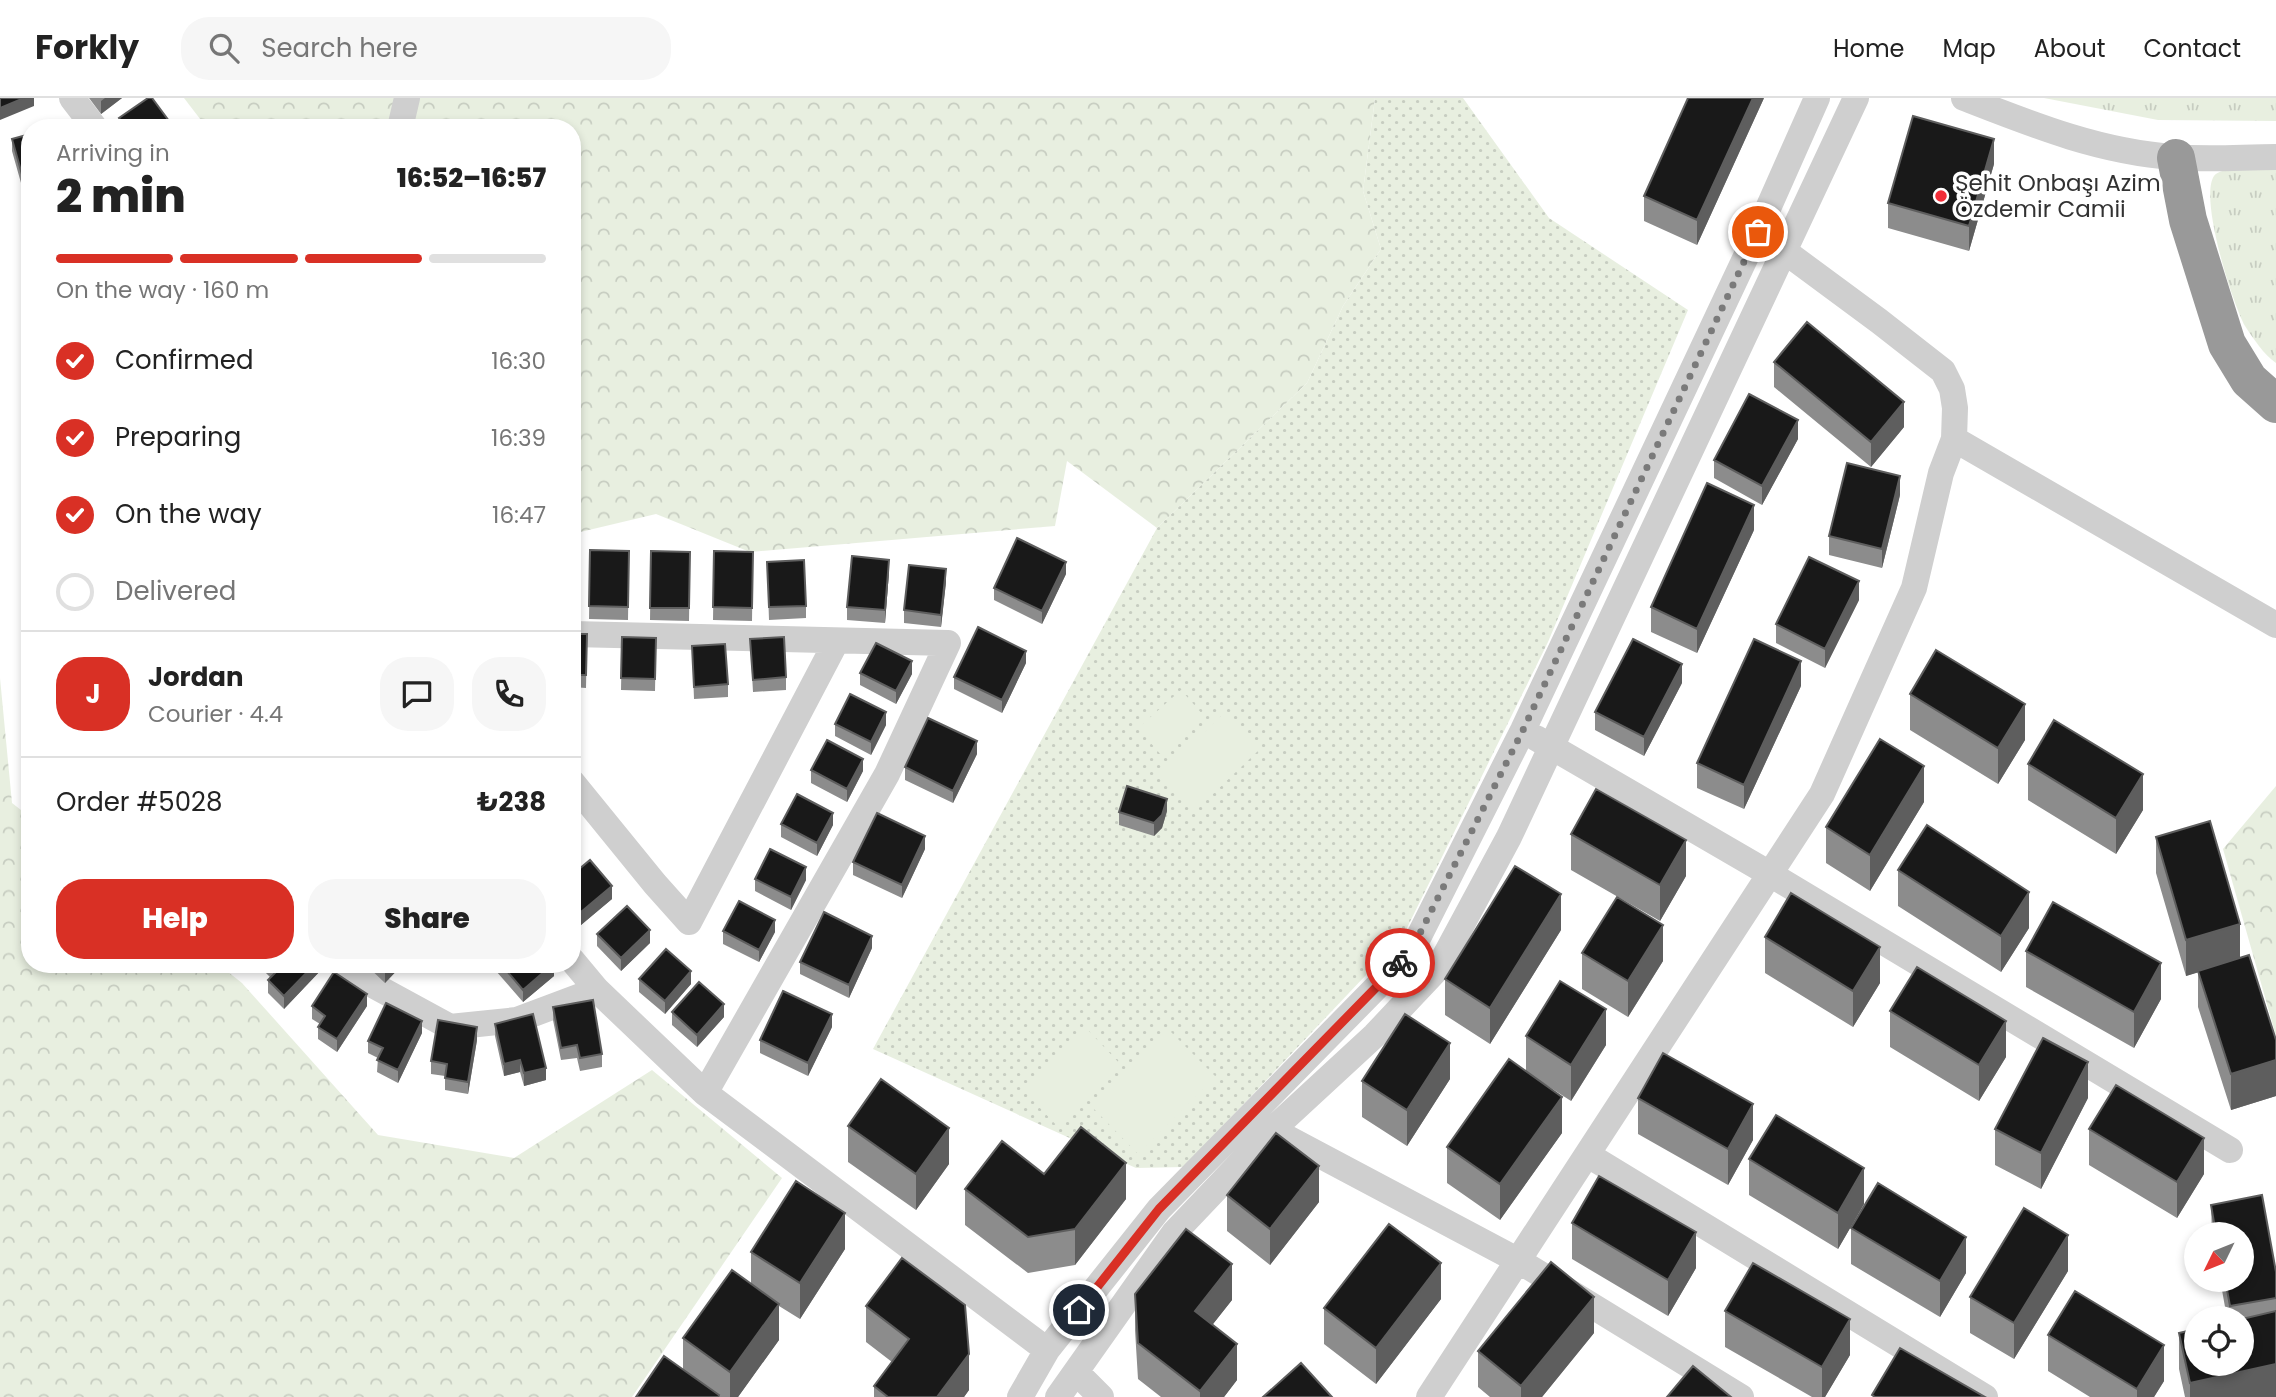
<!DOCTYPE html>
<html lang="en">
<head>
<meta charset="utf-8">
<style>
  :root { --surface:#fff; --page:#f6f6f6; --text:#222; --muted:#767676; --line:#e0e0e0; --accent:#d93025 }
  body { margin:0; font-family:Poppins,sans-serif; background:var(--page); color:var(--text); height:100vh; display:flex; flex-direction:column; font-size:26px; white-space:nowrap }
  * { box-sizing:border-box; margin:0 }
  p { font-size:23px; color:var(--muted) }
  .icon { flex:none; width:38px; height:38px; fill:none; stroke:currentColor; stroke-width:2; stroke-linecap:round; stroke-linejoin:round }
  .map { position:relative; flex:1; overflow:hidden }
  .side { position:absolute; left:21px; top:21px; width:560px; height:854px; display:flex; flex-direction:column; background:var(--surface); border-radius:28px; box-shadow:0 4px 10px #0003 }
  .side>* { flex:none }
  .needle { width:46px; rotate:227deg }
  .fabs { position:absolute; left:2184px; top:1124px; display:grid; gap:14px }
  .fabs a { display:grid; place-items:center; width:70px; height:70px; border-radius:50%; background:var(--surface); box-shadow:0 4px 10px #0003; font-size:35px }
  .pin { position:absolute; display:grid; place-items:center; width:60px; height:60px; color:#fff; margin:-30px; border:4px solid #fff; border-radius:50%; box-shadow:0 2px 7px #0007 }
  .courier { position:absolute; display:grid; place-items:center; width:70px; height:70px; margin:-35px; border:5px solid #d93025; border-radius:50%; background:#fff; color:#222; box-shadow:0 2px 9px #0007 }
  .summary em { font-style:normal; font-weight:800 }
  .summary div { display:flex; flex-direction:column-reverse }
  .summary { display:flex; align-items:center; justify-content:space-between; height:119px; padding:0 35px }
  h1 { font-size:46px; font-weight:800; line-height:52px }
  .bar { display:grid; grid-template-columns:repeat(4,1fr); gap:10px 7px; align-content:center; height:84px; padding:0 35px }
  .bar i { height:9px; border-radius:5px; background:var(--line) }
  .bar .selected { background:var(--accent) }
  .bar p { grid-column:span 4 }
  .line { display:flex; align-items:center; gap:18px; padding:0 35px; border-top:2px solid var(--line) }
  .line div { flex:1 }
  .round { display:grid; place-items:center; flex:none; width:74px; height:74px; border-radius:28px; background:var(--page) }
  ol { padding:0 35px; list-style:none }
  li { display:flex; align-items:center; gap:21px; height:77px }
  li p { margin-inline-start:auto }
  li .icon { padding:7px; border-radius:50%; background:var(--accent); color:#fff; stroke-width:4 }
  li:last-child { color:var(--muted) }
  li i { width:38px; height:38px; border:4px solid var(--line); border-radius:50% }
  .button { display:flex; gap:14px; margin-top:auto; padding:14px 35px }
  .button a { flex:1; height:80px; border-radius:28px; background:var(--accent); color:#fff; font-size:28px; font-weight:800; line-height:80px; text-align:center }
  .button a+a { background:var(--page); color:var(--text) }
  header { display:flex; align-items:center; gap:42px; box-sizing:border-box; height:98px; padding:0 35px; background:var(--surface); border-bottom:2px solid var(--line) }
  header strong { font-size:33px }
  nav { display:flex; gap:38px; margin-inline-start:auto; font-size:24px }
  .search { width:490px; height:63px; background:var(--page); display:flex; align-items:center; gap:18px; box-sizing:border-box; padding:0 24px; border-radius:28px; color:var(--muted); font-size:26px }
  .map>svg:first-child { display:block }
  .grass { fill:url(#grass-tufts) }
  .forest { fill:url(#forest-crowns) }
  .park { fill:url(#park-dots) }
  .pitch { fill:#e8efe0 }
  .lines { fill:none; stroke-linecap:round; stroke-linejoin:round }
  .minor { stroke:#cfcfcf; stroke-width:26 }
  .highway { stroke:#999; stroke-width:38 }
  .wall { fill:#8c8c8c }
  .shaded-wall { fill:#5e5e5e }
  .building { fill:#191919; stroke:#5e5e5e; stroke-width:2 }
  .done { stroke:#7a7a7a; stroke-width:7; stroke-dasharray:0 12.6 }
  .route { stroke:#d93025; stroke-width:9 }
  .poi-dot { fill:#f22c37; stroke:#fff; stroke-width:2.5 }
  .labels { text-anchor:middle; stroke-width:7; stroke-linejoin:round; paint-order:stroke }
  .poi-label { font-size:23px; fill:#323232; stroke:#fff; text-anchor:start }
</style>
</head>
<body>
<header>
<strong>Forkly</strong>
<div class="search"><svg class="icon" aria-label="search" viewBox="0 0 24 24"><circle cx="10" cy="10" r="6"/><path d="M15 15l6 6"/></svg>Search here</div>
<nav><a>Home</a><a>Map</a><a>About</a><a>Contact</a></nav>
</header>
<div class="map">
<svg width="2276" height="1299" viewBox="0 0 2276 1299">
  <defs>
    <pattern id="grass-tufts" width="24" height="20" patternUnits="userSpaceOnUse" patternTransform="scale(1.75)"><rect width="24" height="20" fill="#e8efe0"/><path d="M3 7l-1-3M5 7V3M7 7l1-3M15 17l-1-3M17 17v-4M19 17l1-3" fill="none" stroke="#c7cdc1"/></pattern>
    <pattern id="forest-crowns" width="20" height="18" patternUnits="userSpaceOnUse" patternTransform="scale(1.75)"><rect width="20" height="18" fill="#e8efe0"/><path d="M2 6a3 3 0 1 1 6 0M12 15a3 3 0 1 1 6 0" fill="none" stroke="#c7cdc1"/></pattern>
    <pattern id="park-dots" width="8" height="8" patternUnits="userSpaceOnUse" patternTransform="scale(1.75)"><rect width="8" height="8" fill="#e8efe0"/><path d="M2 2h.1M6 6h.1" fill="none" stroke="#c7cdc1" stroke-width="1.8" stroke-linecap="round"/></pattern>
  </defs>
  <rect width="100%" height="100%" fill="#fff"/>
  <path class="grass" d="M2044 0H2276V23L2158 22Z
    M2276 69V265C2264 257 2253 240 2245 228 2232 204 2199 100 2214 78 2221 68 2262 69 2276 69Z"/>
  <path class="forest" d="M184 0H1375L1363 93 1381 151 1343 208 1307 285 1157 430 1067 363 1055 428 750 454 656 416 572 436V30H207Z
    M0 580 12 705 30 719V866H218L242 885 378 1037 514 1060 652 972 782 1080 632 1299H0Z
    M2276 688V938L2223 751Z"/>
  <path class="park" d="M1375 0H1463L1549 120 1688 212 1548 544 1403 838 1184 1069 1136 1070 873 951 1157 430 1307 285 1343 208 1381 151 1363 93Z"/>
  <path class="pitch" d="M1181 592 1205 619 1161 657 1138 630Z
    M1224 615 1259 652 1195 713 1160 676Z
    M1087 931 1122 968 1058 1029 1023 992Z
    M1170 933 1216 979 1138 1056 1092 1009Z"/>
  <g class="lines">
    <path class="minor" d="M72 0 95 30
      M1964 0C2033 27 2100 54 2174 59 2208 62 2243 59 2276 59
      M400 30 407 0
      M1954 341 2276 527
      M572 536 948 545 887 676 705 995
      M1536 640 1770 776 2230 1052
      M572 684 655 786 689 824 836 544
      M572 862 597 892 705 995 1047 1252
      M347 866 360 880 450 929 517 922 597 892
      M1259 1025 1519 1163 1741 1299
      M1588 1057 1985 1299
      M1077 1275 1101 1299
      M1020 1299 1047 1252 1159 1111 1411 854 1523 632 1758 133 1817 0
      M1058 1299 1174 1135 1271 1033 1375 937 1439 869 1509 739 1856 0
      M1429 1299 1822 696 1914 490 1941 375 1954 341 1955 310 1952 291 1943 273 1879 223 1772 144"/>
    <path class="highway" d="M2176 60 2188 122 2227 246 2249 282 2276 306"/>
  </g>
  <path class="wall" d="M89 0H122L101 16Z
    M1764 0 1697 147 1644 123V98Z
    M119 20 169 30H119Z
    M30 36 23 92 12 53V41Z
    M1994 66 1969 153 1888 130V105Z
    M1774 264 1904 329 1871 369 1774 289Z
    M1798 341 1762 407 1714 380V362Z
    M1900 397 1882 470 1829 457V438Z
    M1754 432 1697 555 1651 534V509Z
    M590 452 629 453 628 522 589 521Z
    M651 453 690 454 689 523 650 522Z
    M714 453 753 454 752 523 713 522Z
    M767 464 806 508V520L769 522Z
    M889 474 885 525 847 522V509Z
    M1066 476 1042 526 994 502V490Z
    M946 484 941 529 904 525V512Z
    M1859 502 1825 570 1776 545V526Z
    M572 536H587L586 590 572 589Z
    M622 539 656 540 655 593 621 592Z
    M750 541 786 579V592L753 594Z
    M692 548 728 586V599L694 601Z
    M1026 565 1002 615 954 591V579Z
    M860 575 912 576 896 606 860 587Z
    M1682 585 1644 658 1595 632V614Z
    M1801 588 1744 711 1697 690V665Z
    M1910 596 2025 642 1998 686 1910 632Z
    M835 626 886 627 871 657 835 638Z
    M977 656 953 705 905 682V669Z
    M2028 666 2143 712 2116 756 2028 702Z
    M811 672 863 673 847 704 811 685Z
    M1924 704 1870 793 1826 765V729Z
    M1167 713 1162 730 1154 738 1119 727V714Z
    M781 726 833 727 817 758 781 739Z
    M1571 736 1686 778 1660 823 1571 772Z
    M2156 739 2240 860 2276 942V998L2231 1012 2198 909V874L2186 878 2156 775Z
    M925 751 902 800 853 777V764Z
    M1898 772 2029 830 2001 874 1898 808Z
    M572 777 612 801 581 827 572 816Z
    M755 781 806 782 791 812 755 793Z
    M1561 832 1490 946 1445 917V881Z
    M723 833 775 834 759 864 723 846Z
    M597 836 650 845 621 873 597 848Z
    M1765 839 1880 885 1853 929 1765 875Z
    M872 850 849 900 800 876V864Z
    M2026 853 2161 901 2134 950 2026 889Z
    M1582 855 1663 863 1628 919 1582 891Z
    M265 866H322V871L284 911 268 895V882L270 879 265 874Z
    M365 866H403L385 885Z
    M496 866H554V878L523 904 496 873Z
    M639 881 691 886 665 916 639 894Z
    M312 908H367L337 954 318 941V929L320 926 312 921Z
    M553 909 602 956V969L580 973 577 960 561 962 553 922Z
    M1890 913 2006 959 1979 1003 1890 949Z
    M672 914 724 919 697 949 672 927Z
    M495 926 546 982 524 988 520 974 504 978 495 938Z
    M832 929 808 978 760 955V942Z
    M422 935 398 985 377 974 378 960 368 955V943Z
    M1526 938 1606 947 1571 1003 1537 981 1562 1035 1500 1122 1447 1085V1049L1526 973Z
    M477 942 468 996 445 992V978L431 976V963Z
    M1450 981 1407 1048 1362 1019V983Z
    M1638 1000 1753 1042 1728 1087 1638 1036Z
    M2088 1000 2041 1091 1995 1067V1031Z
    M848 1028 949 1066 916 1112 848 1064Z
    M2089 1031 2204 1076 2177 1120 2089 1067Z
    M1749 1061 1864 1106 1838 1151 1749 1097Z
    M1044 1076 1126 1101 1075 1167 1028 1175 965 1127V1091Z
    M1227 1097 1319 1104 1270 1167 1227 1133Z
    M2262 1097 2276 1174V1299H2185L2179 1271V1235L2196 1231V1265H2242V1220H2227L2220 1181H2242V1136H2212L2211 1107Z
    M1572 1125 1696 1170 1668 1218 1572 1161Z
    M1851 1130 1966 1175 1940 1219 1851 1166Z
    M845 1151 800 1221 779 1208V1242L738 1299H636L683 1272V1240L751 1186V1154Z
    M902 1160 969 1292 964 1299H874V1288L892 1264 866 1244V1208Z
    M2068 1173 2014 1261 1970 1235V1199Z
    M1135 1196 1232 1202 1212 1227 1237 1282 1224 1299H1161L1138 1281 1135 1232Z
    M1441 1201 1376 1286 1324 1246V1210Z
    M1725 1213 1850 1257 1825 1299H1812L1725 1249Z
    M1594 1235 1542 1299H1490L1478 1289V1253Z
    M2048 1237 2164 1283 2154 1299H2090L2048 1273Z"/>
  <path class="shaded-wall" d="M24 0H34V8L0 22V10Z
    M105 0H122L101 16V3Z
    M1753 0H1764L1697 147V122Z
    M169 23V30H159Z
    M1994 41V66L1969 153V128Z
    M30 78V91L23 92V80Z
    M1904 304V329L1871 369V344Z
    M1798 322V341L1762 407V388Z
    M1900 378V397L1882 470V451Z
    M1754 407V432L1697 555V531Z
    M889 462V474L885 525V512Z
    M1066 464V476L1042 526V513Z
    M946 471V484L941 529V517Z
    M1859 483V502L1825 570V551Z
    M1026 553V565L1002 615V602Z
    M912 563V576L896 606V593Z
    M1801 563V588L1744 711V687Z
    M1682 566V585L1644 658V639Z
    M2025 606V642L1998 686V650Z
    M886 614V627L871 657V644Z
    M977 643V656L953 705V693Z
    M863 661V673L847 704V691Z
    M1924 668V704L1870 793V757Z
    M2143 676V712L2116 756V720Z
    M1167 701V713L1162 730 1154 738V725Z
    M833 715V727L817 758V745Z
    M925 738V751L902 800V787Z
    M1686 742V778L1660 823V787Z
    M806 769V782L791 812V799Z
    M612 788V801L581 827V814Z
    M2029 794V830L2001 874V838Z
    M1561 796V832L1490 946V910Z
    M775 822V834L759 864V852Z
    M2240 826V862L2186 878V842Z
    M1663 827V863L1628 919V883Z
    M650 832V845L621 873V860Z
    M872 838V850L849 900V887Z
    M1880 849V885L1853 929V893Z
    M2161 865V901L2134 950V914Z
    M315 866H322V871L284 911V898Z
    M391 866H403L385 885V873Z
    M553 866H554V878L523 904V892Z
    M691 873V886L665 916V903Z
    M367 896V908L337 954V941Z
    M724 906V919L697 949V937Z
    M1606 911V947L1571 1003V967Z
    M832 916V929L808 978V965Z
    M422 923V935L398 985V972Z
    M2006 923V959L1979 1003V967Z
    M477 929V942L468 996V984Z
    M1450 945V981L1407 1048V1012Z
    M520 962V974L504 978V966Z
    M2276 962V998L2231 1012V976Z
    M2088 964V1000L2041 1091V1055Z
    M546 970V982L524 988V975Z
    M1562 999V1035L1500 1122V1086Z
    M1753 1006V1042L1728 1087V1051Z
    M949 1030V1066L916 1112V1076Z
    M2204 1040V1076L2177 1120V1084Z
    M1126 1065V1101L1075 1167V1131Z
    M1319 1068V1104L1270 1167V1131Z
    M1864 1070V1106L1838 1151V1115Z
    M845 1115V1151L800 1221V1185Z
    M1696 1134V1170L1668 1218V1182Z
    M2068 1137V1173L2014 1261V1225Z
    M1966 1139V1175L1940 1219V1183Z
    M1441 1165V1201L1376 1286V1250Z
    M1232 1166V1202L1195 1249V1213Z
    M1594 1199V1235L1542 1299H1521V1288Z
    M779 1206V1242L738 1299H730V1274Z
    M1850 1221V1257L1825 1299H1822V1269Z
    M1237 1246V1282L1224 1299H1200V1293Z
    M2164 1247V1283L2154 1299H2137V1291Z
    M969 1256V1292L964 1299H937Z
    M2276 1266V1299H2190V1285Z"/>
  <path class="building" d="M0 0H24L0 10Z
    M148 0H152L169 23 159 30H126L119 20Z
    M1688 0H1753L1697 122 1644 98Z
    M1913 18 1994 41 1969 128 1888 105Z
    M65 26 66 30H52Z
    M30 36V78L23 80 12 41Z
    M1807 224 1904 304 1871 344 1774 264Z
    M1749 296 1798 322 1762 388 1714 362Z
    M1847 365 1900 378 1882 451 1829 438Z
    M1707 385 1754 407 1697 531 1651 509Z
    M1017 440 1066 464 1042 513 994 490Z
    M590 452 629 453 628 509 589 508Z
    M651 453 690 454 689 510H650Z
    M714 453 753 454 752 510 713 509Z
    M852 458 889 462 885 512 847 509Z
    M1809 459 1859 483 1825 551 1776 526Z
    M804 462 806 508 769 509 767 464Z
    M909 467 946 471 941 517 904 512Z
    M978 529 1026 553 1002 602 954 579Z
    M572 536H587L586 577H572Z
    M622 539 656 540 655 581 621 580Z
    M784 539 786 579 753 582 750 541Z
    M1633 541 1682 566 1644 639 1595 614Z
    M1754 541 1801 563 1744 687 1697 665Z
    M876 545 912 563 896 593 860 575Z
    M725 546 728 586 694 589 692 548Z
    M1936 552 2025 606 1998 650 1910 596Z
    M850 596 886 614 871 644 835 626Z
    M928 620 977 643 953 693 905 669Z
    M2054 622 2143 676 2116 720 2028 666Z
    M1880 641 1924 668 1870 757 1826 729Z
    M827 642 863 661 847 691 811 672Z
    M1127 688 1167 701 1162 717 1154 725 1119 714Z
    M1596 691 1686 742 1660 787 1571 736Z
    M797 696 833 715 817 745 781 726Z
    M877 715 925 738 902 787 853 764Z
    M2210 723 2240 826 2186 842 2156 739Z
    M1927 727 2029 794 2001 838 1898 772Z
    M770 751 806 769 791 799 755 781Z
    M590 762 612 788 581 814 572 804V777Z
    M1515 768 1561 796 1490 910 1445 881Z
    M1791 795 1880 849 1853 893 1765 839Z
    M1617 799 1663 827 1628 883 1582 855Z
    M739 803 775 822 759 852 723 833Z
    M2053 804 2161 865 2134 914 2026 853Z
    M627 808 650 832 621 860 597 836Z
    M824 814 872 838 849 887 800 864Z
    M666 851 691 873 665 903 639 881Z
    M2249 857 2276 942V962L2231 976 2198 873Z
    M270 866H315L284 898 268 882 277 873Z
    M379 866H391L385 873Z
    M501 866H553L523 892Z
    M1917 869 2006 923 1979 967 1890 913Z
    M334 874 367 896 337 941 318 929 325 918 312 908Z
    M1560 883 1606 911 1571 967 1526 938Z
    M699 884 724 906 697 937 672 914Z
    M783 893 832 916 808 965 760 942Z
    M593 902 602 956 580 960 577 947 561 950 553 909Z
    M386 905 422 923 398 972 377 962 383 950 368 943Z
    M533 916 546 970 524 975 520 962 504 966 495 926Z
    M1405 916 1450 945 1407 1012 1362 983Z
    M438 922 477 929 468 984 445 980 447 966 431 963Z
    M2043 940 2088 964 2041 1055 1995 1031Z
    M1663 955 1753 1006 1728 1051 1638 1000Z
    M1509 961 1562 999 1500 1086 1447 1049Z
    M881 981 949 1030 916 1076 848 1028Z
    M2116 987 2204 1040 2177 1084 2089 1031Z
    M1776 1017 1864 1070 1838 1115 1749 1061Z
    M1081 1029 1126 1065 1075 1131 1028 1139 965 1091 1002 1043 1044 1076Z
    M1276 1035 1319 1068 1270 1131 1227 1097Z
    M1599 1078 1696 1134 1668 1182 1572 1125Z
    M796 1083 845 1115 800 1185 751 1154Z
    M1878 1085 1966 1139 1940 1183 1851 1130Z
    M2262 1097 2276 1174V1200L2230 1208 2225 1181H2242V1136H2216L2211 1107Z
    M2024 1110 2068 1137 2014 1225 1970 1199Z
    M1389 1126 1441 1165 1376 1250 1324 1210Z
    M1186 1131 1232 1166 1195 1213 1237 1246 1200 1293 1138 1245 1135 1196Z
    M902 1160 965 1207 969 1256 937 1299H888L874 1288 909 1241 866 1208Z
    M1551 1164 1594 1199 1521 1288 1478 1253Z
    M1753 1165 1850 1221 1822 1269 1725 1213Z
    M732 1172 779 1206 730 1274 683 1240Z
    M2075 1193 2164 1247 2137 1291 2048 1237Z
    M2276 1213V1266L2190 1285 2179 1235 2196 1231V1265H2242V1221Z
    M1900 1250 1985 1299H1875L1872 1297Z
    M664 1258 719 1297 718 1299H636Z
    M1301 1265 1332 1299H1263Z
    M1693 1268 1731 1299H1667Z"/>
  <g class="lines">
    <path class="done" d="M1400 865 1411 853 1523 632 1758 134"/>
    <path class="route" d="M1079 1212 1159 1111 1400 865"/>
  </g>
  <circle class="poi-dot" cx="1941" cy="98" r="7"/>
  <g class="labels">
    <g class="poi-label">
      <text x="1955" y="93">Şehit Onbaşı Azim<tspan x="1955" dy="26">Özdemir Camii</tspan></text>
    </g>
  </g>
</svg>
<div class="fabs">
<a><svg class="needle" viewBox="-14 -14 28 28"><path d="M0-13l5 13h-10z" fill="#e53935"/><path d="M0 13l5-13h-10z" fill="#767676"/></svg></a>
<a><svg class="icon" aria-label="locate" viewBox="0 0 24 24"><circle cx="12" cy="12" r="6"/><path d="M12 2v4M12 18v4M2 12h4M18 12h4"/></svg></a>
</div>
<div class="pin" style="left:1758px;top:134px;background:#ea580c"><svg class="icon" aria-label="bag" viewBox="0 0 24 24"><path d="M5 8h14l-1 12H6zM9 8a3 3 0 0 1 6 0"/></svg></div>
<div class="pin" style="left:1079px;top:1212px;background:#1f2937"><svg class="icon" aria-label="home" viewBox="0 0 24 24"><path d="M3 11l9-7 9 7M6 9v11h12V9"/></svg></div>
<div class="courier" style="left:1400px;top:865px"><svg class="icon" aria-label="bike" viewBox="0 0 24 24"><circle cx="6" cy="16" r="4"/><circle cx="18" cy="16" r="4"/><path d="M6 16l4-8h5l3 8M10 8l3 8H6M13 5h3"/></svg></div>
<section class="side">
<div class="summary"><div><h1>2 min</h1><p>Arriving in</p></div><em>16:52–16:57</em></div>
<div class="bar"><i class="selected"></i><i class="selected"></i><i class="selected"></i><i></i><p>On the way · 160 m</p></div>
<ol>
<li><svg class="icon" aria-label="check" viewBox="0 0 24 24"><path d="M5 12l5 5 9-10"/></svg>Confirmed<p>16:30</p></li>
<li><svg class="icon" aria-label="check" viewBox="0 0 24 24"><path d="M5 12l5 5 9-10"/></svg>Preparing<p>16:39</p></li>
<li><svg class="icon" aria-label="check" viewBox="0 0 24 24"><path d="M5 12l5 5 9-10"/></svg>On the way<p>16:47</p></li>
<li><i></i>Delivered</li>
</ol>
<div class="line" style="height:126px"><b class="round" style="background:var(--accent);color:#fff">J</b><div><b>Jordan</b><p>Courier · 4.4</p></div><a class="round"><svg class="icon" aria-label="chat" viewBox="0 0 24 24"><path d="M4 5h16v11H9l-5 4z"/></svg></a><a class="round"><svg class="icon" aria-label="phone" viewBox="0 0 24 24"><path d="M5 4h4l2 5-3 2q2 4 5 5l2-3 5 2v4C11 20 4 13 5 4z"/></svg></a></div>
<div class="line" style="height:91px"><div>Order #5028</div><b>₺238</b></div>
<div class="button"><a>Help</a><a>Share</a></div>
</section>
</div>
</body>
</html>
